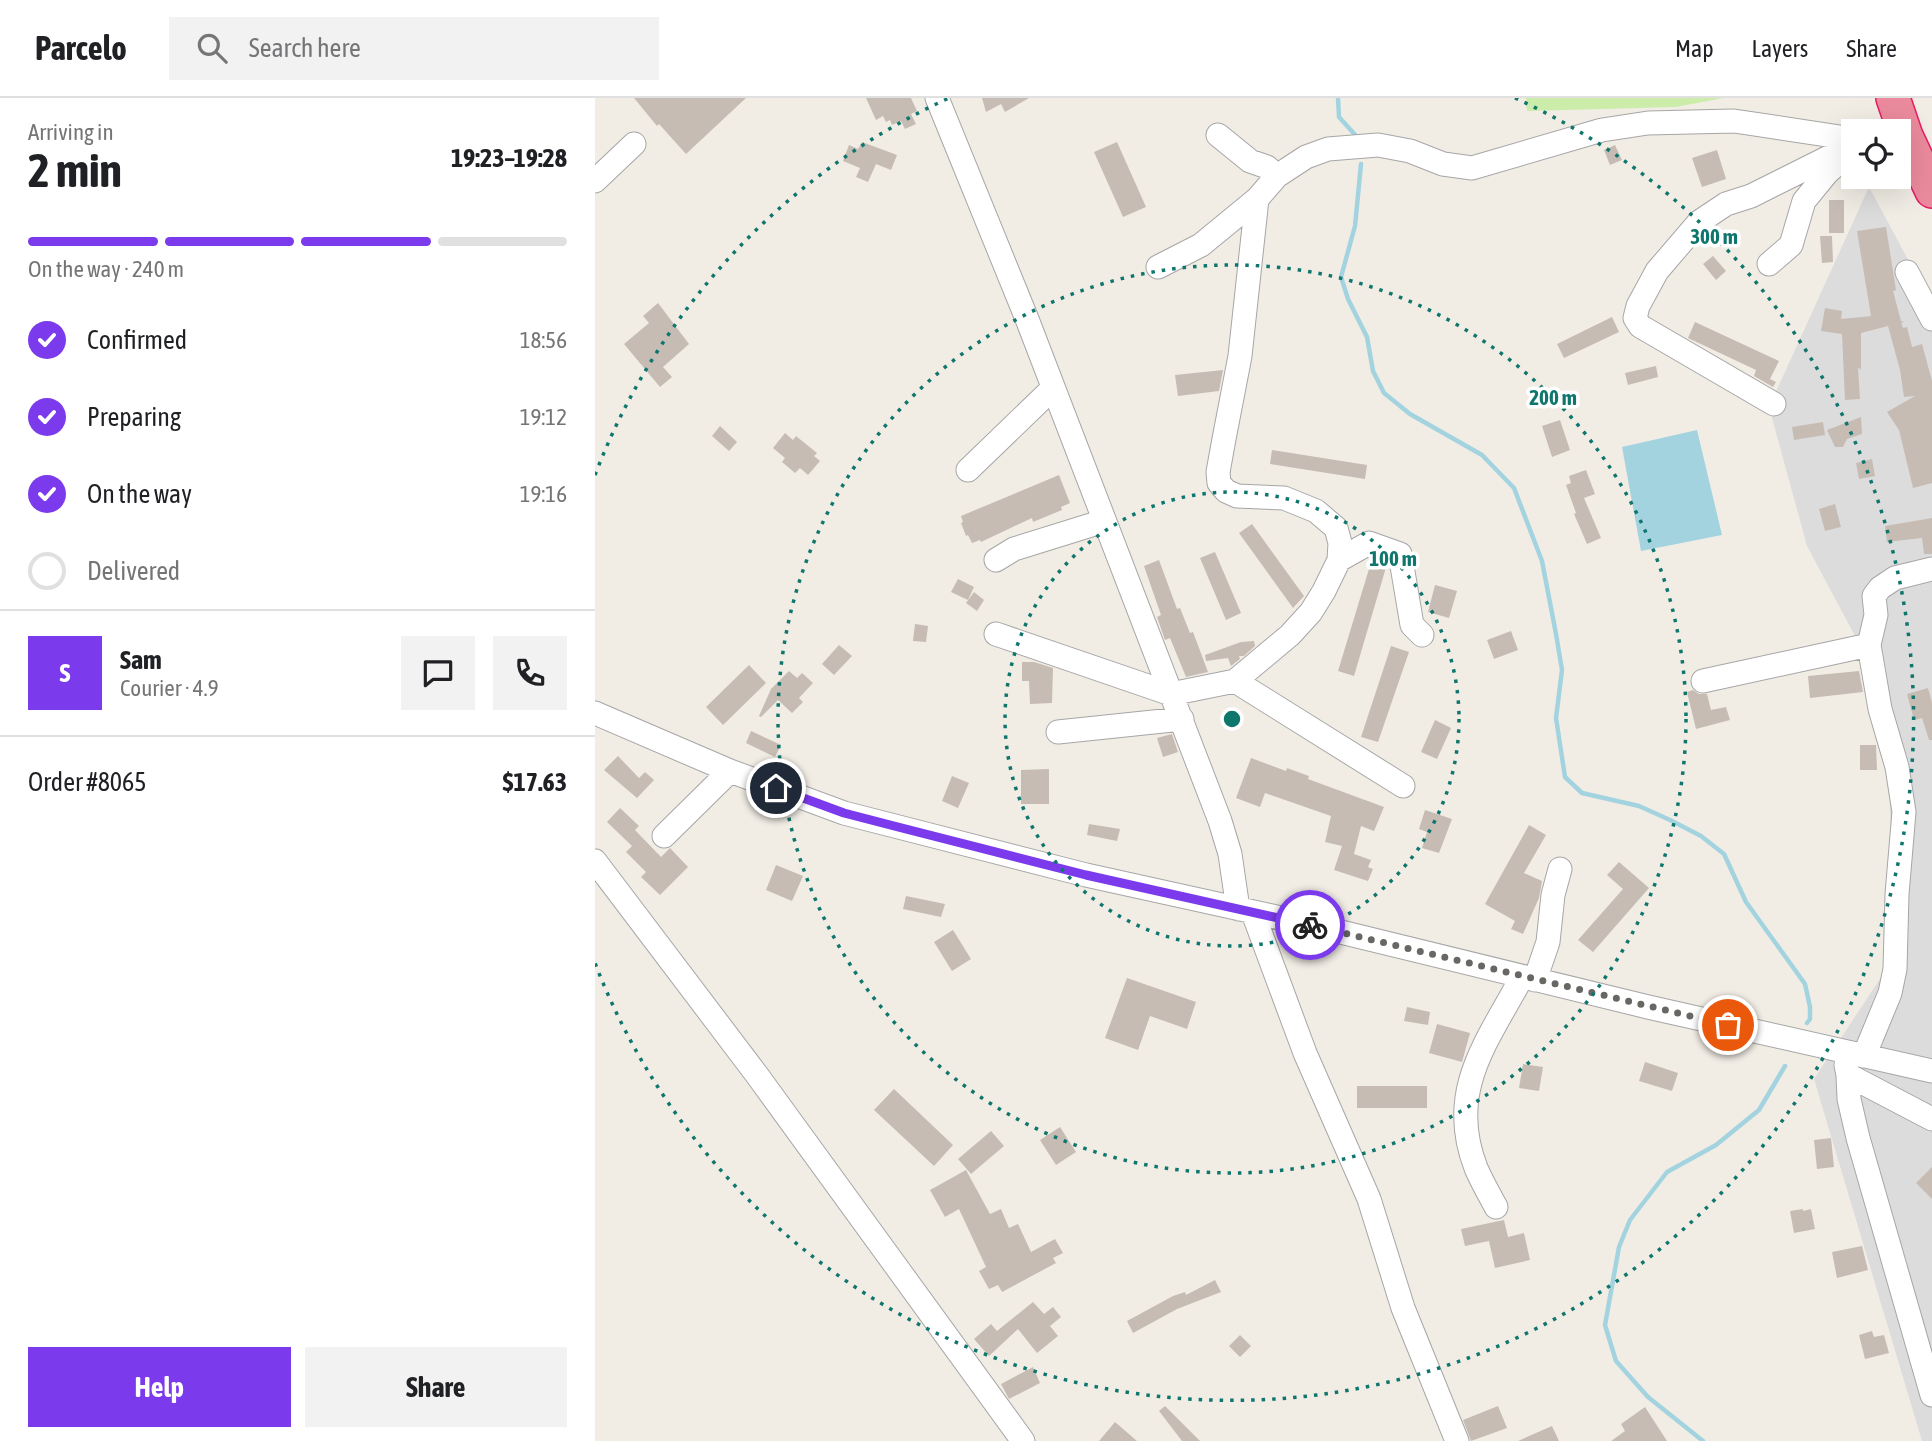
<!DOCTYPE html>
<html lang="en">
<head>
<meta charset="utf-8">
<style>
  :root { --surface:#fff; --page:#f2f2f2; --text:#202124; --muted:#757577; --line:#e0e0e0; --accent:#7c3aed }
  body { margin:0; font-family:"Asap Condensed",sans-serif; background:var(--page); color:var(--text); height:100vh; display:flex; flex-direction:column; font-size:26px; white-space:nowrap }
  * { box-sizing:border-box; margin:0 }
  p { font-size:23px; color:var(--muted) }
  .icon { flex:none; width:38px; height:38px; fill:none; stroke:currentColor; stroke-width:2; stroke-linecap:round; stroke-linejoin:round }
  .map { position:relative; flex:1; overflow:hidden }
  .side { display:flex; flex-direction:column; background:var(--surface); width:595px }
  .side>* { flex:none }
  .fabs { position:absolute; left:1246px; top:21px; display:grid; gap:14px }
  .fabs a { display:grid; place-items:center; width:70px; height:70px; border-radius:0px; background:var(--surface); box-shadow:0 7px 28px #0002; font-size:35px }
  .pin { position:absolute; display:grid; place-items:center; width:60px; height:60px; color:#fff; margin:-30px; border:4px solid #fff; border-radius:50%; box-shadow:0 2px 7px #0007 }
  .courier { position:absolute; display:grid; place-items:center; width:70px; height:70px; margin:-35px; border:5px solid #7c3aed; border-radius:50%; background:#fff; color:#222; box-shadow:0 2px 9px #0007 }
  .summary em { font-style:normal; font-weight:700 }
  .summary div { display:flex; flex-direction:column-reverse }
  .summary { display:flex; align-items:center; justify-content:space-between; height:119px; padding:0 28px }
  h1 { font-size:46px; font-weight:700; line-height:52px }
  .bar { display:grid; grid-template-columns:repeat(4,1fr); gap:10px 7px; align-content:center; height:84px; padding:0 28px }
  .bar i { height:9px; border-radius:5px; background:var(--line) }
  .bar .on { background:var(--accent) }
  .bar p { grid-column:span 4 }
  .line { display:flex; align-items:center; gap:18px; padding:0 28px; border-top:2px solid var(--line) }
  .line div { flex:1 }
  .round { display:grid; place-items:center; flex:none; width:74px; height:74px; border-radius:0px; background:var(--page) }
  ol { padding:0 28px; list-style:none }
  li { display:flex; align-items:center; gap:21px; height:77px }
  li p { margin-inline-start:auto }
  li .icon { padding:7px; border-radius:50%; background:var(--accent); color:#fff; stroke-width:4 }
  li:last-child { color:var(--muted) }
  li i { width:38px; height:38px; border:4px solid var(--line); border-radius:50% }
  .cta { display:flex; gap:14px; margin-top:auto; padding:14px 28px }
  .cta a { flex:1; height:80px; border-radius:0px; background:var(--accent); color:#fff; font-size:28px; font-weight:700; line-height:80px; text-align:center }
  .cta a+a { background:var(--page); color:var(--text) }
  header { display:flex; align-items:center; gap:42px; box-sizing:border-box; height:98px; padding:0 35px; background:var(--surface); border-bottom:2px solid var(--line) }
  header strong { font-size:33px }
  nav { display:flex; gap:38px; margin-inline-start:auto; font-size:24px }
  .search { width:490px; height:63px; background:var(--page); display:flex; align-items:center; gap:18px; box-sizing:border-box; padding:0 24px; border-radius:0px; color:var(--muted); font-size:26px }
  main { display:flex; flex:1; min-height:0 }
  .map>svg:first-child { display:block }
  .residential { fill:#dddcdc }
  .grass { fill:#cbeda9 }
  .water { fill:#a4d3e0 }
  .lines { fill:none; stroke-linecap:round; stroke-linejoin:round }
  .stream { stroke:#a4d3e0; stroke-width:4.5 }
  .building { fill:#c6bcb4 }
  .minor-casing { stroke:#a6a6a6; stroke-width:25 }
  .highway-casing { stroke:#e41d63; stroke-width:36 }
  .minor { stroke:#fff; stroke-width:23 }
  .highway { stroke:#eb8a9d; stroke-width:33 }
  .done { stroke:#686764; stroke-width:7; stroke-dasharray:0 12.6 }
  .route { stroke:#7c3aed; stroke-width:9 }
  .ring { fill:none; stroke:#0f766e; stroke-width:3.5; stroke-dasharray:3.5 7 }
  .centre { fill:#0f766e; stroke:#fff; stroke-width:3.5 }
  .ring-label { font-size:21px; text-anchor:middle; font-weight:bold; fill:#0f766e; stroke:#fff; stroke-width:7; stroke-linejoin:round; paint-order:stroke }
</style>
</head>
<body>
<header>
<strong>Parcelo</strong>
<div class="search"><svg class="icon" aria-label="search" viewBox="0 0 24 24"><circle cx="10" cy="10" r="6"/><path d="M15 15l6 6"/></svg>Search here</div>
<nav><a>Map</a><a>Layers</a><a>Share</a></nav>
</header>
<main>
<section class="side">
<div class="summary"><div><h1>2 min</h1><p>Arriving in</p></div><em>19:23–19:28</em></div>
<div class="bar"><i class="on"></i><i class="on"></i><i class="on"></i><i></i><p>On the way · 240 m</p></div>
<ol>
<li><svg class="icon" aria-label="check" viewBox="0 0 24 24"><path d="M5 12l5 5 9-10"/></svg>Confirmed<p>18:56</p></li>
<li><svg class="icon" aria-label="check" viewBox="0 0 24 24"><path d="M5 12l5 5 9-10"/></svg>Preparing<p>19:12</p></li>
<li><svg class="icon" aria-label="check" viewBox="0 0 24 24"><path d="M5 12l5 5 9-10"/></svg>On the way<p>19:16</p></li>
<li><i></i>Delivered</li>
</ol>
<div class="line" style="height:126px"><b class="round" style="background:var(--accent);color:#fff">S</b><div><b>Sam</b><p>Courier · 4.9</p></div><a class="round"><svg class="icon" aria-label="chat" viewBox="0 0 24 24"><path d="M4 5h16v11H9l-5 4z"/></svg></a><a class="round"><svg class="icon" aria-label="phone" viewBox="0 0 24 24"><path d="M5 4h4l2 5-3 2q2 4 5 5l2-3 5 2v4C11 20 4 13 5 4z"/></svg></a></div>
<div class="line" style="height:91px"><div>Order #8065</div><b>$17.63</b></div>
<div class="cta"><a>Help</a><a>Share</a></div>
</section>
<div class="map">
<svg width="1337" height="1343" viewBox="0 0 1337 1343">
  <rect width="100%" height="100%" fill="#f1ede5"/>
  <path class="residential" d="M1274 89 1337 206V1343H1327L1219 981 1298 861 1294 664 1268 553 1212 448 1174 309Z"/>
  <path class="grass" d="M931 0H1128L1081 9 932 13Z"/>
  <path class="water" d="M1102 332 1127 437 1046 453 1027 349Z"/>
  <g class="lines">
    <path class="stream" d="M743 0 744 19 763 40
      M766 66 760 128 746 179 753 201 772 239 778 273 789 295 815 316 887 357 919 390 947 463 961 536 967 572 961 620 970 679 987 695 1044 708 1075 722 1106 738 1129 756 1151 804 1210 886 1215 909V921L1212 925
      M1108 1343 1053 1299 1021 1263 1010 1227 1024 1149 1035 1122 1072 1074 1121 1047 1164 1012 1190 968"/>
  </g>
  <path class="building" d="M39 0H151L91 56 64 26 62 28Z
    M271 0H316L322 13 316 16 321 26 310 31 306 23 297 27 295 22 291 24 288 18 281 22Z
    M387 0H434L410 14 406 6 391 14Z
    M267 44 302 57 296 72 281 66 273 84 261 79 265 70 248 63 254 47 263 51Z
    M522 44 551 109 528 119 499 54Z
    M1020 47 1027 62 1015 67 1009 52Z
    M1122 52 1131 81 1107 89 1097 60Z
    M1234 102H1249V135H1234Z
    M1291 129 1301 192 1298 193 1306 223 1309 224 1306 225 1308 230 1312 229 1317 249 1327 246 1337 283V385L1318 390 1304 332 1292 314 1320 298 1309 299 1305 272 1293 228 1266 235V272L1263 269 1265 301 1250 302 1247 236 1226 233 1230 210 1247 213 1246 221 1276 218 1262 133Z
    M1225 138H1237L1238 164 1227 165Z
    M1118 158 1131 173 1121 182 1108 166Z
    M63 205 94 246 68 269 77 279 65 289 29 246 54 225 48 218Z
    M1017 219 1024 234 969 260 962 246Z
    M1100 224 1184 263 1175 281 1181 284 1178 289 1159 278 1161 272 1093 240Z
    M1061 268 1063 279 1033 287 1030 275Z
    M628 272 624 293 583 298 580 277Z
    M1266 319 1267 336 1252 341 1248 349H1240L1232 332Z
    M965 322 975 352 957 359 947 328Z
    M1228 324 1230 337 1199 342 1197 329Z
    M125 328 142 344 134 353 117 338Z
    M190 335 198 342 201 338 222 355 219 358 225 363 213 377 205 370 200 375 187 364 190 360 178 350Z
    M677 352 772 367 770 381 675 366Z
    M1277 361 1280 378 1264 381 1261 365Z
    M991 372 1000 396 989 400 1006 440 992 446 979 416 981 415 971 387 976 385 974 378Z
    M464 377 475 405 466 409 467 412 438 424 437 420 386 444 385 442 377 445 373 437 371 438 366 425 368 424 366 418Z
    M1240 406 1246 429 1230 433 1224 411Z
    M1337 420V456H1329L1327 440 1292 444 1290 428Z
    M657 426 709 498 698 510 644 435Z
    M620 454 646 515 631 522 605 460Z
    M777 461 792 466 759 578 743 573Z
    M564 462 582 511 585 510 595 535 598 534 613 574 591 579 575 540 570 542 562 519 566 517 549 468Z
    M363 481 379 489 373 502 356 494Z
    M840 487 862 493 854 520 833 514Z
    M379 494 389 502 382 513 371 505Z
    M320 526 333 528 331 544 318 543Z
    M916 533 923 552 899 561 892 542Z
    M659 543 660 548 649 558H644L645 561 636 568 633 560 611 563 610 557 646 544Z
    M244 547 257 558 239 577 227 566Z
    M796 548 814 554 783 644 766 639Z
    M427 564H439L458 570 457 605 435 606 434 583H427Z
    M154 567 171 585 128 627 111 609Z
    M194 573 202 580 207 575 218 585 204 600 208 604 197 615 183 602 166 619 164 618 176 591Z
    M1264 573 1268 594 1215 600 1213 578Z
    M1333 590 1337 605V642H1334L1327 620 1319 622 1312 596Z
    M1098 592 1104 596H1112L1116 612 1131 609 1135 622 1101 631 1092 594Z
    M840 622 856 630 842 661 826 654Z
    M156 633 186 647 180 659 151 645Z
    M577 636 583 654 568 659 562 640Z
    M1265 647H1281L1282 672H1265Z
    M23 658 44 680 50 674 59 682 42 700 9 672Z
    M656 660 691 673 692 670 714 678 713 681 789 709 779 733 766 728 759 756 776 762 773 769 778 771 773 783 739 772 747 748 730 744 736 718 670 695 665 709 641 700Z
    M454 671V706H426V672Z
    M357 678 374 685 363 710 347 703Z
    M25 710 44 728 40 732 66 759 75 750 93 769 65 797 46 779 51 774 31 754 37 748 12 724Z
    M830 712 857 721 844 755 827 750 832 734 824 731Z
    M494 726 525 731 522 743 492 737Z
    M934 727 951 737 929 775 947 783 944 800 928 836 916 831 920 823 890 806Z
    M1024 764 1054 790 998 854 983 842 1028 791 1012 777Z
    M181 767 208 778 197 803 171 792Z
    M311 798 350 806 346 819 308 811Z
    M358 832 376 861 357 873 339 844Z
    M532 880 601 904 592 931 555 918 543 952 510 940Z
    M812 909 835 914 833 927 809 923Z
    M842 926 875 935 867 964 834 955Z
    M1050 964 1083 975 1077 993 1044 983Z
    M928 966 948 969 944 993 924 990Z
    M762 988H832V1010H762Z
    M299 991 358 1047 339 1068 279 1012Z
    M465 1029 481 1054 461 1067 445 1042Z
    M396 1033 409 1048 376 1076 363 1061Z
    M1236 1040 1239 1069 1222 1071 1219 1042Z
    M1337 1069V1101L1321 1085Z
    M371 1072 395 1116 406 1111 414 1130 423 1126 436 1154 460 1141 468 1155 458 1160 461 1165 407 1194 403 1187 394 1191 384 1173 391 1169 364 1111 350 1119 335 1092Z
    M1208 1111V1113L1216 1111 1220 1131 1199 1135 1195 1113Z
    M909 1122 913 1139 929 1135 935 1162 900 1170 894 1143 870 1148 866 1131Z
    M1267 1148 1273 1172 1242 1180 1237 1154Z
    M620 1182 626 1194 582 1211 538 1235 532 1223 578 1198 590 1194 591 1197Z
    M438 1204 449 1216 458 1209 466 1219 455 1228 463 1238 442 1255 423 1231 394 1258 379 1241 396 1226 402 1233Z
    M1277 1233 1279 1239 1289 1237 1294 1255 1270 1261 1264 1237Z
    M645 1237 656 1248 645 1259 634 1248Z
    M438 1269 445 1285 414 1301 406 1286Z
    M570 1308 605 1343H587L564 1313Z
    M903 1308 912 1330 876 1343 868 1322Z
    M1050 1309 1072 1343H1016L1030 1333 1026 1326Z
    M520 1324 542 1343H504Z
    M957 1328 964 1343H923Z"/>
  <g class="lines">
    <g class="minor-casing">
      <path id="minor" d="M342 0 432 221 625 723 635 756 643 811
        M623 37 655 63 672 69 682 78
        M0 83 39 46
        M1174 166 1196 147 1209 103 1232 75 1251 58
        M563 169 606 147 662 101 682 78 711 59 733 51 783 47 815 53 848 66 877 70 1007 32 1053 25 1139 23 1258 41
        M1312 174 1337 221
        M1179 306 1045 228 1040 220 1043 208 1062 173 1104 124 1131 106 1156 98 1258 47
        M373 372 458 290
        M401 462 419 451 509 423
        M744 462 774 445 805 456 817 527 827 537
        M401 536 576 596 640 583 695 537 716 514 729 493 744 462 745 445 741 430 721 413 689 400 642 398 631 393 624 385 623 374 629 341 645 258 662 101
        M640 583 808 688
        M1108 583 1274 547
        M0 615 135 673 249 715 491 777 713 826 1053 909 1337 973
        M463 634 587 621
        M69 738 135 673
        M0 763 162 977 428 1343
        M658 815 710 955 774 1101 808 1210 862 1343
        M940 882 953 844 958 797 965 771
        M1269 958 1295 895 1300 871 1302 796 1309 714 1302 669 1285 611 1274 547 1281 517 1279 498 1285 490 1300 480 1337 471
        M1251 967 1253 977 1337 1021
        M1253 977 1254 1001 1263 1040 1337 1297
        M901 1109C894 1096 887 1084 881 1070 851 993 892 944 927 879"/>
    </g>
    <g class="highway-casing">
      <path id="highway" d="M1298 0 1311 38 1337 93"/>
    </g>
    <use href="#minor" class="minor"/>
    <use href="#highway" class="highway"/>
  </g>
  <g class="lines">
    <path class="done" d="M715 827 1133 927"/>
    <path class="route" d="M181 690 249 715 303 729 491 777 715 827"/>
  </g>
  <g class="ring">
    <circle cx="637" cy="621" r="227"/>
    <circle cx="637" cy="621" r="454"/>
    <path d="M0 377A682 682 0 0 1 354 0M920 0A682 682 0 1 1 0 865"/>
  </g>
  <circle cx="637" cy="621" r="10" class="centre"/>
  <g class="ring-label">
    <text x="1119" y="146">300 m</text>
    <text x="958" y="307">200 m</text>
    <text x="798" y="468">100 m</text>
  </g>
</svg>
<div class="fabs">
<a><svg class="icon" aria-label="locate" viewBox="0 0 24 24"><circle cx="12" cy="12" r="6"/><path d="M12 2v4M12 18v4M2 12h4M18 12h4"/></svg></a>
</div>
<div class="pin" style="left:1133px;top:927px;background:#ea580c"><svg class="icon" aria-label="bag" viewBox="0 0 24 24"><path d="M5 8h14l-1 12H6zM9 8a3 3 0 0 1 6 0"/></svg></div>
<div class="pin" style="left:181px;top:690px;background:#1f2937"><svg class="icon" aria-label="home" viewBox="0 0 24 24"><path d="M3 11l9-7 9 7M6 9v11h12V9"/></svg></div>
<div class="courier" style="left:715px;top:827px"><svg class="icon" aria-label="bike" viewBox="0 0 24 24"><circle cx="6" cy="16" r="4"/><circle cx="18" cy="16" r="4"/><path d="M6 16l4-8h5l3 8M10 8l3 8H6M13 5h3"/></svg></div>
</div>
</main>
</body>
</html>
